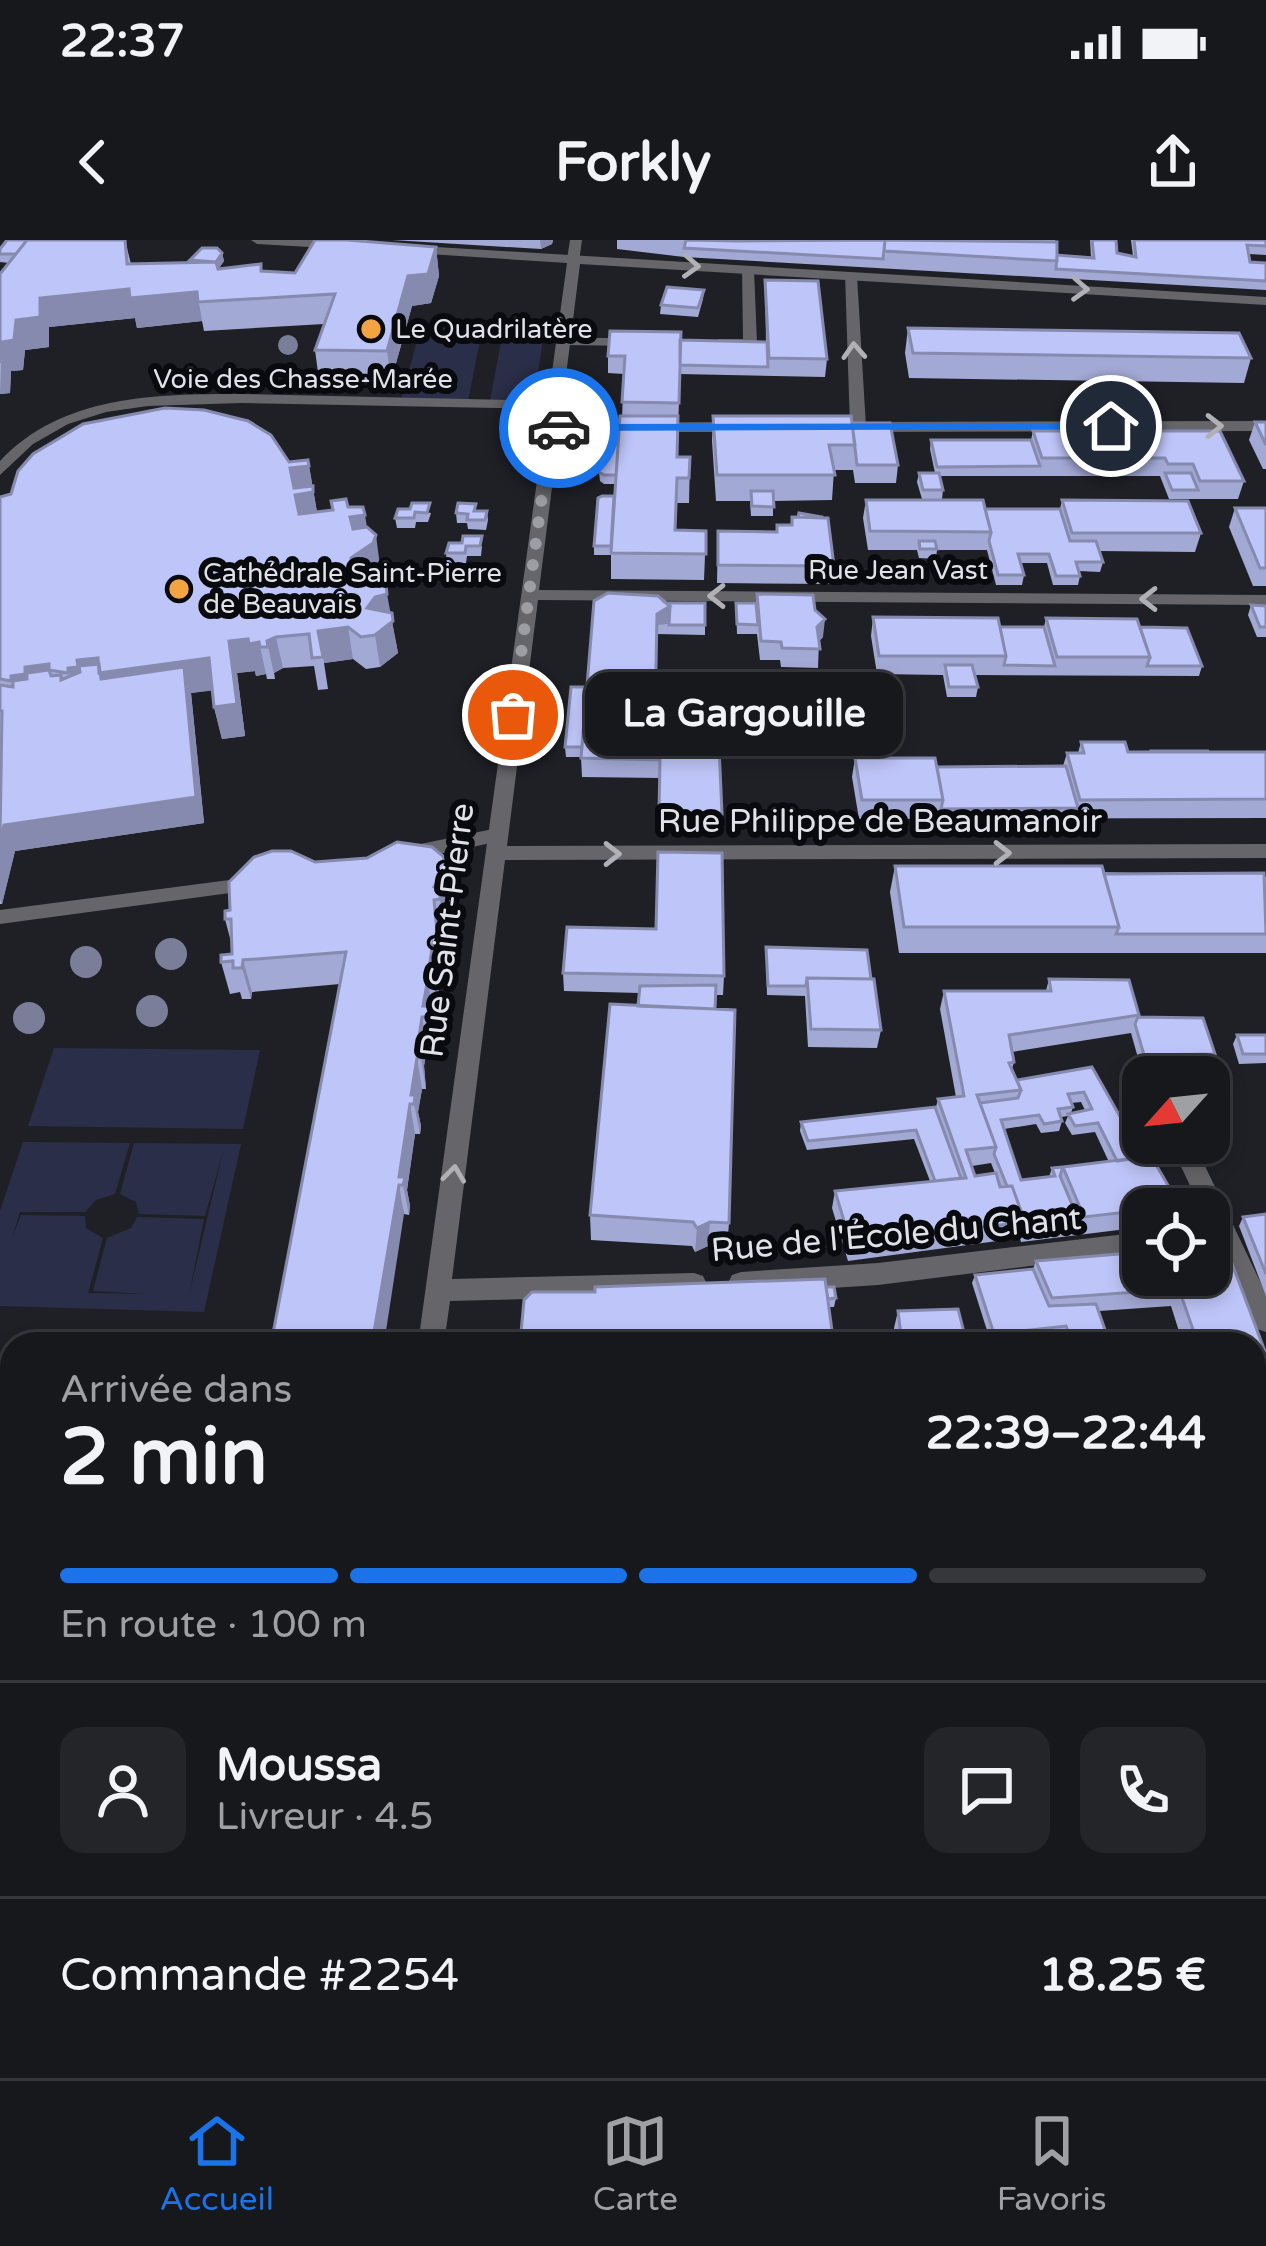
<!DOCTYPE html>
<html lang="fr">
<head>
<meta charset="utf-8">
<style>
  :root { --surface:#17181c; --page:#242529; --text:#f1f3f6; --muted:#9ea0a3; --line:#36373b; --accent:#1a73e8 }
  body { margin:0; font-family:"Varela Round",sans-serif; background:var(--page); color:var(--text); height:100vh; display:flex; flex-direction:column; font-size:45px; white-space:nowrap }
  * { box-sizing:border-box; margin:0 }
  p { font-size:39px; color:var(--muted) }
  .icon { flex:none; width:66px; height:66px; fill:none; stroke:currentColor; stroke-width:2; stroke-linecap:round; stroke-linejoin:round }
  .map { position:relative; flex:1; overflow:hidden }
  .side { position:absolute; left:0px; top:1092px; width:1266px; height:747px; display:flex; flex-direction:column; background:var(--surface); border-radius:36px 36px 0 0; box-shadow:0 6px 18px #0003,0 0 0 3px var(--line) }
  .side>* { flex:none }
  .needle { width:78px; rotate:243deg }
  .buttons { position:absolute; left:1122px; top:816px; display:grid; gap:24px }
  .buttons a { display:grid; place-items:center; width:108px; height:108px; border-radius:24px; background:var(--surface); box-shadow:0 6px 18px #0003,0 0 0 3px var(--line); font-size:60px }
  .pin { position:absolute; display:grid; place-items:center; width:102px; height:102px; color:#fff; margin:-51px; border:6px solid #fff; border-radius:50%; box-shadow:0 3px 12px #0007 }
  .courier { position:absolute; display:grid; place-items:center; width:120px; height:120px; margin:-60px; border:9px solid #1a73e8; border-radius:50%; background:#fff; color:#222; box-shadow:0 3px 15px #0007 }
  .bubble { position:absolute; height:84px; border-radius:24px; background:var(--surface); box-shadow:0 6px 18px #0003,0 0 0 3px var(--line); font-size:39px; font-weight:700; line-height:84px; text-align:center }
  .summary em { font-style:normal; font-weight:700 }
  .summary div { display:flex; flex-direction:column-reverse }
  .summary { display:flex; align-items:center; justify-content:space-between; height:204px; padding:0 60px }
  h1 { font-size:78px; font-weight:700; line-height:90px }
  .bar { display:grid; grid-template-columns:repeat(4,1fr); gap:18px 12px; align-content:center; height:144px; padding:0 60px }
  .bar i { height:15px; border-radius:9px; background:var(--line) }
  .bar .selected { background:var(--accent) }
  .bar p { grid-column:span 4 }
  .line { display:flex; align-items:center; gap:30px; padding:0 60px; border-top:3px solid var(--line) }
  .line div { flex:1 }
  .round { display:grid; place-items:center; flex:none; width:126px; height:126px; border-radius:24px; background:var(--page) }
  .status { display:flex; justify-content:space-between; align-items:center; height:84px; padding:0 60px; background:var(--surface); direction:ltr }
  .status svg { height:33px; fill:currentColor }
  header { display:flex; justify-content:space-between; align-items:center; height:156px; padding:0 60px; background:var(--surface); font-size:54px; font-weight:700 }
  .tab-bar { display:flex; justify-content:space-around; align-items:center; height:168px; border-top:3px solid var(--line); background:var(--surface); font-size:33px; color:var(--muted) }
  .tab-bar a { display:grid; justify-items:center; gap:6px }
  .tab-bar .selected { color:var(--accent) }
  .map>svg:first-child { display:block }
  .green { fill:#2b2e48 }
  .water { fill:#060224 }
  .lines { fill:none; stroke-linecap:round; stroke-linejoin:round }
  .service { fill:#66666a; fill-rule:evenodd }
  .pedestrian { fill:#66666a; fill-rule:evenodd }
  .minor { fill:#66666a; fill-rule:evenodd }
  .secondary { fill:#8e8f95; fill-rule:evenodd }
  .tree { fill:#7a7e99 }
  .wall { fill:#a3a9d5; fill-rule:evenodd }
  .shaded-wall { fill:#858aae }
  .building { fill:#bec5f8; stroke:#858aae; stroke-width:3 }
  .oneway { stroke:#b0b0b5 }
  .route { fill:#1a73e8 }
  .done { stroke:#9d9ea3; stroke-width:12; stroke-dasharray:0 21.6 }
  .poi-dot { fill:#f3a442; stroke:#090a0d; stroke-width:4.5 }
  .labels { text-anchor:middle; stroke-width:12; stroke-linejoin:round; paint-order:stroke }
  .far-poi-label { font-size:27px; fill:#e1e2e7; stroke:#090a0d; text-anchor:start }
  .far-street-label { font-size:27px; fill:#e1e2e7; stroke:#090a0d }
  .street-label { font-size:33px; fill:#e1e2e7; stroke:#090a0d }
</style>
</head>
<body>
<div class="status"><b>22:37</b><svg viewBox="0 0 49 12"><path d="M0 12V9h3v3zM5 12V6h3v6zM10 12V3h3v9zM15 12V0h3v12zM26 1h20v11H26zM47 4h2v5h-2z"/></svg></div>
<header><svg class="icon" aria-label="back" viewBox="0 0 24 24"><path d="M15 5l-7 7 7 7"/></svg>Forkly<svg class="icon" aria-label="share" viewBox="0 0 24 24"><path d="M12 15V3M7 8l5-5 5 5M5 13v7h14v-7"/></svg></header>
<div class="map">
<svg width="1266" height="1838" viewBox="0 0 1266 1838">
  <rect width="100%" height="100%" fill="#1f2026"/>
  <path class="green" d="M483 85 468 161 401 160 421 86Z
    M504 85H545L534 162 490 161Z
    M54 808 260 810 243 889 28 886Z
    M23 902 130 903 115 954 96 960 85 972H20L12 998 21 975 85 976 86 988 103 998 88 1053 148 1054 93 1051 107 998 131 988 137 977 204 979 189 1055 223 912 205 976 139 974 136 962 120 954 134 903 241 904 204 1072 0 1066V971Z
    M12 1577V1799L0 1796V1581Z"/>
  <path class="water" d="M1254 1730H1266V1838H1175L1173 1827H1254Z
    M0 1796 12 1799V1827H229L228 1838H0Z"/>
  <g class="lines">
    <path class="service" d="M845 33 857 36 866 187 858 192 850 187Z"/>
    <path class="pedestrian" d="M570 0H582L579 22 567 19Z
      M742 27 754 30 757 103 750 107 718 105V99H743Z
      M557 98H641L648 102 641 106 562 105 557 104Z
      M240 154 554 161 561 165 554 169 240 163 148 166 106 172 68 184 33 204 0 235V221C62 155 155 154 240 154Z
      M498 588 508 595 505 600 406 621 396 614 406 607Z
      M260 636 270 643 267 648 0 684V670Z"/>
    <path class="minor" d="M251 0H325L351 5 345 9 257 4Z
      M403 5 1266 57V65L580 24 560 183 741 182 749 187 741 192H559L539 350 1266 355V365L538 360 507 606 1266 604V618L505 620 452 1039 694 1033 703 1036 707 1044 703 1052 694 1055 450 1061 444 1104H418L567 23 398 12V6Z
      M1266 181V191L860 192 852 187 860 182Z
      M1170 903H1194L1266 1054V1092L1257 1089 1209 987V969H1201Z
      M1143 992V1012L878 1045 741 1054 732 1051 728 1043 732 1035 741 1032 878 1023Z
      M1254 1270H1266V1296H1254Z
      M356 1827H392L393 1838H357Z"/>
    <path class="secondary" d="M1266 1599V1631L1254 1633V1601Z
      M317 1827H353L351 1838H315Z
      M451 1827H487L482 1838H446Z"/>
  </g>
  <g class="tree">
    <circle cx="288" cy="105" r="10"/>
    <circle cx="171" cy="714" r="16"/>
    <circle cx="86" cy="722" r="16"/>
    <circle cx="152" cy="771" r="16"/>
    <circle cx="29" cy="778" r="16"/>
  </g>
  <path class="wall" d="M125 0 131 24 191 23 190 20 222 13 224 21 219 28 295 33 436 7 439 36 431 63 412 66 391 141 319 140 315 110 324 84 204 91 202 81 137 88 135 78 49 87V107L25 110 23 130 11 131 10 153 0 154V34L9 23 0 22V9Z
    M392 0H553L552 4 541 9Z
    M617 0H1055L1057 15 1091 17 1090 0H1116L1117 13 1133 16 1131 0H1266V15L1249 14 1250 22 1266 23V50L684 17 617 9Z
    M765 40 827 119 825 137 680 134 677 217H690L689 263H676L675 290 706 291 704 340 611 339V315H594V306L614 256 615 244H604L600 241 599 232 619 192 622 176 624 134 608 133V116L680 100 766 102Z
    M704 50 703 59 698 77 660 74 661 65Z
    M908 88 1251 118 1244 143 909 138 905 113Z
    M713 176 852 183 898 225 896 243H855L853 230H834L832 260 773 261V276H751L750 261H716L712 201Z
    M1255 182H1266V229H1263L1249 200Z
    M1033 191H1220L1244 241 1238 259H1169L1160 236H940L943 250 942 259H922L917 242 919 233H935L930 209 931 200H1031Z
    M308 220 317 272 348 267 367 287 380 326 378 335 370 340 390 372 398 413 380 427 366 429 353 419 324 423 328 449 318 450 314 426 283 428 274 433 275 439H267L266 434 256 436 255 431 237 433 245 496 222 499 214 467 212 450 191 453 204 583 15 611 2 664H0V257Z
    M866 260 985 269H1060L1062 260 1201 293 1195 312 1099 311 1103 322 1100 332 1079 331 1080 336 1078 345H1053L1047 323H1020L1024 335 1022 345H996L987 310H937L936 319 919 318 917 310H868L863 278Z
    M476 264V271H487L488 280 486 290 468 289 467 283H457L456 273Z
    M1235 268H1266V346H1253L1229 287Z
    M398 269 431 273 428 282H416L415 288H397L395 278Z
    M777 285 834 326 832 344 717 343 718 291 776 292Z
    M449 303 482 306 481 316H467L466 323H447L446 313Z
    M757 354 815 370 823 397 819 401 818 428 781 427 780 420H760L757 394H737L736 363H756Z
    M666 363H705V395L657 394 655 481 722 574 721 592 659 591 660 538 582 537 581 517H566L565 507 587 447Z
    M1251 365 1266 366V397H1257L1248 375Z
    M873 377 1000 387H1044L1046 378 1140 387 1202 426 1199 436 975 435 978 447 976 457H947L943 435 877 434 871 396Z
    M1081 502 1128 512H1266V578L859 579 852 537 855 518 937 527 1063 526 1067 513H1078Z
    M315 622 450 660 443 671 444 691H438L443 734H438L439 761 438 770H432L431 777 435 798 432 808H427L424 826 426 849H422L418 872 421 886 420 894H415L407 950 410 966 409 975 404 974 340 744 252 752 251 759H242L240 752 230 754 221 722 232 714 231 702 225 679 230 670Z
    M895 626 1266 637V713H899L890 652Z
    M766 707 871 739 881 790 877 808 808 807 805 756 767 755Z
    M563 733 724 736 723 755H715V769L729 983 727 1007 708 1006 695 1012 692 1006 591 1000 590 975 638 766 639 753 564 751Z
    M1049 739 1139 775 1138 777 1215 814 1210 824 1140 825 1131 793 1012 812 1014 822 1012 829 1017 840 1092 827 1143 917 1180 966 1179 969H1143V987L1021 1002 1020 998 848 1021 832 968 835 951 930 941 914 899 807 910 800 891 801 882 936 867 938 859 956 857 940 769 944 751H1046ZM1081 862 1085 870 1071 873 1073 867 1071 863ZM1068 876 1065 883 1072 895 1095 892 1109 922 1052 928 1049 937 1021 940 1004 889 1036 884 1041 893 1059 891 1062 881 1061 877ZM991 923 995 933 975 936 972 926Z
    M1237 795H1266V823L1239 824 1233 804Z
    M1266 974V1056L1239 986 1243 977Z
    M1036 1021 1209 1035 1266 1114V1233L1254 1234V1104H1183L1171 1066 1099 1071 1110 1104H1067L1063 1094 991 1103 972 1043 975 1035 1033 1029Z
    M826 1047 836 1058 834 1067H829L833 1098 832 1104H520Z
    M898 1071 967 1104H896L894 1088Z"/>
  <path class="shaded-wall" d="M540 0H553L552 4 541 9Z
    M436 7 439 36 431 63 412 66 391 141 387 111 408 36Z
    M222 13 224 21 217 31 216 22Z
    M129 49 197 52 202 81 137 88 135 78 49 87V107L25 110 23 130 11 131 10 153 0 154 2 102 16 80 40 58Z
    M308 220 319 284 301 286 290 228Z
    M365 275 370 305 376 295 380 326 378 335 356 349 351 318 354 308 350 277Z
    M387 354 398 413 380 427 375 395 367 368 375 357Z
    M670 366 669 384 657 385V374Z
    M825 379 823 397 815 406 817 387Z
    M348 387 353 419 324 423 318 391Z
    M276 397 283 428 274 433 275 439 267 401Z
    M248 399 255 431 237 433 245 496 222 499 214 467 229 401Z
    M259 402 266 434 256 436 249 404Z
    M98 418H209L217 450 191 453 204 583 15 611 2 664 0 659V601L4 585 79 465 68 428 77 420Z
    M49 424V430L23 473 11 441V436L25 427Z
    M446 628 450 660 443 671 444 691 440 659 434 647Z
    M433 702 439 761 438 770 433 739 429 729Z
    M243 720 252 752 251 759 242 728Z
    M428 738 435 798 432 808 427 777 423 766Z
    M422 777 427 808 424 826 426 849 421 818 417 810Z
    M417 818 422 849 418 872 421 886 420 894 414 864 411 855Z
    M410 864 415 894 407 950 410 966 409 975 403 945 399 937Z
    M399 945 404 974 384 1104H372Z
    M710 982 708 1006 695 1012 697 988Z
    M12 1532V1577L0 1580V1548Z"/>
  <path class="building" d="M7 0H27L16 14H0V9Z
    M27 0H125L127 24 216 22 218 29 261 24V31L295 33 315 0H347L436 7 428 34 408 36 387 111 315 110 335 54 198 62 197 52 130 58 129 49 40 58V77L16 80 14 100 2 102 0 123V34Z
    M686 0 739 1 885 0 883 19 684 8Z
    M885 0 1057 2V21L884 11Z
    M1092 0H1116L1117 13 1136 17 1134 0H1266V6L1247 5 1250 22 1266 23V41L1056 29 1057 15 1094 18Z
    M202 8H217L222 13 216 22 190 20Z
    M765 40 818 41 827 119 769 118Z
    M667 47 704 50 698 68 661 65Z
    M908 88 1239 93 1251 118 913 113Z
    M610 91 681 92 679 163 622 162 625 116H608Z
    M680 100 767 102 768 127 680 125Z
    M165 168 204 170 248 181 271 195 289 222 308 220 309 226 290 228 294 248 313 246V252L295 255 299 274 333 270 331 261 346 259 348 267H363L365 275 350 277 353 289 367 287 376 295 373 303 351 318 354 334 386 345 387 354 375 357 367 368 392 373 393 381 375 395 361 397 348 387 318 391 323 417 312 418 309 394 276 397 267 401 268 407H260L259 402 249 404 248 399 229 401 237 464 214 467 209 418 99 433 98 418 77 420 78 427 68 428V433L49 430V424L25 427V434L11 436V441L0 439V257L11 254 18 231 33 214 83 184Z
    M620 176H678L677 217H690L689 238H677L675 290 706 291V314L611 313Z
    M713 176H851L855 205H829L835 235H717Z
    M1255 182H1266V205Z
    M852 183H890L898 225H857Z
    M1033 191H1220L1244 241H1200L1193 224H1168L1165 218H1042Z
    M619 192 616 235H604L599 232 603 194Z
    M931 200H1031L1040 226 937 227Z
    M919 233H939L943 250H923Z
    M1165 233H1191L1198 250H1172Z
    M751 251H773L774 267 752 266Z
    M602 256H614L611 306H594L598 258Z
    M866 260H983L991 292 870 291Z
    M1062 260 1188 261 1201 293H1072Z
    M412 263H430L427 273 415 272 414 278H395L398 269H410Z
    M458 263 476 264 474 271H487L485 280H467L468 274 456 273Z
    M1235 268H1266V328H1260Z
    M985 269H1060L1070 301H1096L1103 322H1076L1080 336H1056L1049 314H1018L1024 335H998L989 301 991 292Z
    M799 273 822 277V278L798 277Z
    M792 277 828 278 834 326 718 325V291L777 292V285H792Z
    M463 296H482L480 306H466L465 313H446L449 303H462Z
    M919 301H935L937 309H920Z
    M608 353 658 356 670 366 657 374 655 481 718 483 722 574 659 572 660 520 581 518 594 361Z
    M757 354 813 355 815 370 825 379 817 387 820 409 782 408 781 402 761 401Z
    M666 363H705V385H669L670 366Z
    M736 363H756L758 385 737 384Z
    M1251 365 1266 366V387H1260Z
    M873 377 998 378 1006 416H879Z
    M1046 378 1137 379 1150 417H1057Z
    M1000 387H1044L1055 426 1004 425 1006 416Z
    M1140 387 1187 388 1202 426H1147L1150 417Z
    M99 424 101 439 184 427 196 557 4 585 0 601 2 471H0V445L13 447V441L27 439V433L49 430 51 436 61 435V440L80 432 79 426Z
    M945 425H972L978 447H949Z
    M571 447H587L582 507H565Z
    M1081 502H1125L1128 512H1266V559L1080 560 1067 513H1084Z
    M1151 511H1208L1209 512H1151Z
    M855 518H935L943 560H862Z
    M1066 526 1078 568 941 569 943 560 937 527Z
    M397 602 432 607 443 616 446 628 434 647 440 650V659L434 660 438 702H433L429 729H435L433 739 428 738 423 766H430L427 777H422L417 810H422L421 818H417L411 855H415L414 864H410L399 937H405L403 945H399L372 1104H271L346 712 243 720 242 728H233V721L221 722V715L232 714 231 679H225V671L230 670 229 642 254 617 272 611H291L315 622 367 618Z
    M658 612 722 613 724 736 563 733 567 687 656 689Z
    M895 626H1102L1119 687H904Z
    M1264 633 1266 694H1116L1119 687 1104 634Z
    M766 707 867 710 871 739 807 738 806 746H768Z
    M807 738 874 739 881 790 811 789Z
    M1049 739 1129 740 1139 775 1009 795 1014 822 1009 823 1021 850 977 855 996 907 966 910 975 936 996 933 1000 947 1012 946 1025 982 851 1004 835 951 966 938 938 859 964 856 944 751H1051Z
    M716 745 715 769 638 766 640 746Z
    M610 764 735 770 729 983 710 982 697 988 693 982 590 975Z
    M1138 777 1203 778 1215 814 1144 815 1135 784Z
    M1237 795H1266V814H1243Z
    M1092 827 1143 917 1117 921 1098 883 1075 886 1068 874 1092 869 1084 852 1068 854 1073 867 1058 869 1062 881 1044 884 1039 875 1001 880 1021 940 1055 936 1052 928 1063 927 1060 936 1081 986 1025 993 1023 989 1025 982 1012 946H1007L994 914 996 907 980 863 1018 858 1021 850 1017 840Z
    M935 867 961 938 935 941 916 890 808 901 801 882Z
    M1151 916 1180 966 1084 977 1063 927Z
    M1266 974V1034L1243 977Z
    M1225 1005 1266 1114V1219L1254 1220V1104H1198L1179 1049 1052 1058 1036 1021 1143 1012V1035H1209V1007Z
    M1033 1029 1049 1066 1096 1064 1110 1104H1074L1066 1086 994 1094 975 1035Z
    M825 1039 833 1098 718 1104H520L524 1060 532 1052H595V1047Z
    M826 1047H834L836 1058 828 1059Z
    M958 1069 967 1104H902L898 1071Z
    M0 1271 12 1278V1532L0 1548Z
    M703 1827H1126L1129 1838H704Z"/>
  <defs><path id="oneway-chevron" d="M-2-3.5L2.5 0L-2 3.5" fill="none" stroke-width="1.6" stroke-linecap="round" stroke-linejoin="round" transform="scale(3)"/></defs>
  <g class="oneway">
    <use href="#oneway-chevron" transform="translate(691 26) rotate(3)"/>
    <use href="#oneway-chevron" transform="translate(1080 49) rotate(3)"/>
    <use href="#oneway-chevron" transform="translate(854 111) rotate(-93)"/>
    <use href="#oneway-chevron" transform="translate(1214 186)"/>
    <use href="#oneway-chevron" transform="translate(717 356) rotate(-180)"/>
    <use href="#oneway-chevron" transform="translate(1149 359) rotate(-180)"/>
    <use href="#oneway-chevron" transform="translate(1002 613)"/>
    <use href="#oneway-chevron" transform="translate(612 614)"/>
    <use href="#oneway-chevron" transform="translate(454 934) rotate(-83)"/>
  </g>
  <path class="route" d="M1111 183 1116 189 559 191 553 188 559 184Z"/>
  <g class="lines">
    <path class="done" d="M513 475 551 188H559"/>
  </g>
  <g class="poi-dot">
    <circle cx="371" cy="89" r="12"/>
    <circle cx="179" cy="349" r="12"/>
  </g>
  <g class="labels">
    <g class="far-poi-label">
      <text x="395" y="98">Le Quadrilatère</text>
      <text x="203" y="342">Cathédrale Saint-Pierre<tspan x="203" dy="31">de Beauvais</tspan></text>
    </g>
    <g class="far-street-label">
      <text x="303" y="148">Voie des Chasse-Marée</text>
      <text x="898" y="339">Rue Jean Vast</text>
    </g>
    <g class="street-label">
      <text x="880" y="592">Rue Philippe de Beaumanoir</text>
      <text transform="translate(446 690) rotate(-83)" y="12">Rue Saint-Pierre</text>
      <text transform="translate(896 993) rotate(-5)" y="12">Rue de l'École du Chant</text>
    </g>
  </g>
</svg>
<div class="buttons">
<a><svg class="needle" viewBox="-14 -14 28 28"><path d="M0-13l5 13h-10z" fill="#e53935"/><path d="M0 13l5-13h-10z" fill="#9ea0a3"/></svg></a>
<a><svg class="icon" aria-label="locate" viewBox="0 0 24 24"><circle cx="12" cy="12" r="6"/><path d="M12 2v4M12 18v4M2 12h4M18 12h4"/></svg></a>
</div>
<div class="pin" style="left:513px;top:475px;background:#ea580c"><svg class="icon" aria-label="bag" viewBox="0 0 24 24"><path d="M5 8h14l-1 12H6zM9 8a3 3 0 0 1 6 0"/></svg></div>
<div class="pin" style="left:1111px;top:186px;background:#1f2937"><svg class="icon" aria-label="home" viewBox="0 0 24 24"><path d="M3 11l9-7 9 7M6 9v11h12V9"/></svg></div>
<div class="courier" style="left:559px;top:188px"><svg class="icon" aria-label="car" viewBox="0 0 24 24"><path d="M5 17H2v-5l4-1 3-4h7l3 4 3 1v5h-3M9 17h6M6 11h13"/><circle cx="7" cy="17" r="2"/><circle cx="17" cy="17" r="2"/></svg></div>
<div class="bubble" style="left:585px;top:432px;width:318px">La Gargouille</div>
<section class="side">
<div class="summary"><div><h1>2 min</h1><p>Arrivée dans</p></div><em>22:39–22:44</em></div>
<div class="bar"><i class="selected"></i><i class="selected"></i><i class="selected"></i><i></i><p>En route · 100 m</p></div>
<div class="line" style="height:216px"><a class="round"><svg class="icon" aria-label="person" viewBox="0 0 24 24"><circle cx="12" cy="8" r="4"/><path d="M4 21q1-7 8-7t8 7"/></svg></a><div><b>Moussa</b><p>Livreur · 4.5</p></div><a class="round"><svg class="icon" aria-label="chat" viewBox="0 0 24 24"><path d="M4 5h16v11H9l-5 4z"/></svg></a><a class="round"><svg class="icon" aria-label="phone" viewBox="0 0 24 24"><path d="M5 4h4l2 5-3 2q2 4 5 5l2-3 5 2v4C11 20 4 13 5 4z"/></svg></a></div>
<div class="line" style="height:156px"><div>Commande #2254</div><b>18.25 €</b></div>
</section>
</div>
<nav class="tab-bar">
<a class="selected"><svg class="icon" aria-label="home" viewBox="0 0 24 24"><path d="M3 11l9-7 9 7M6 9v11h12V9"/></svg>Accueil</a>
<a><svg class="icon" aria-label="map" viewBox="0 0 24 24"><path d="M3 6l6-2 6 2 6-2v14l-6 2-6-2-6 2zM9 4v14M15 6v14"/></svg>Carte</a>
<a><svg class="icon" aria-label="saved" viewBox="0 0 24 24"><path d="M7 4h10v16l-5-4-5 4z"/></svg>Favoris</a>
</nav>
</body>
</html>
